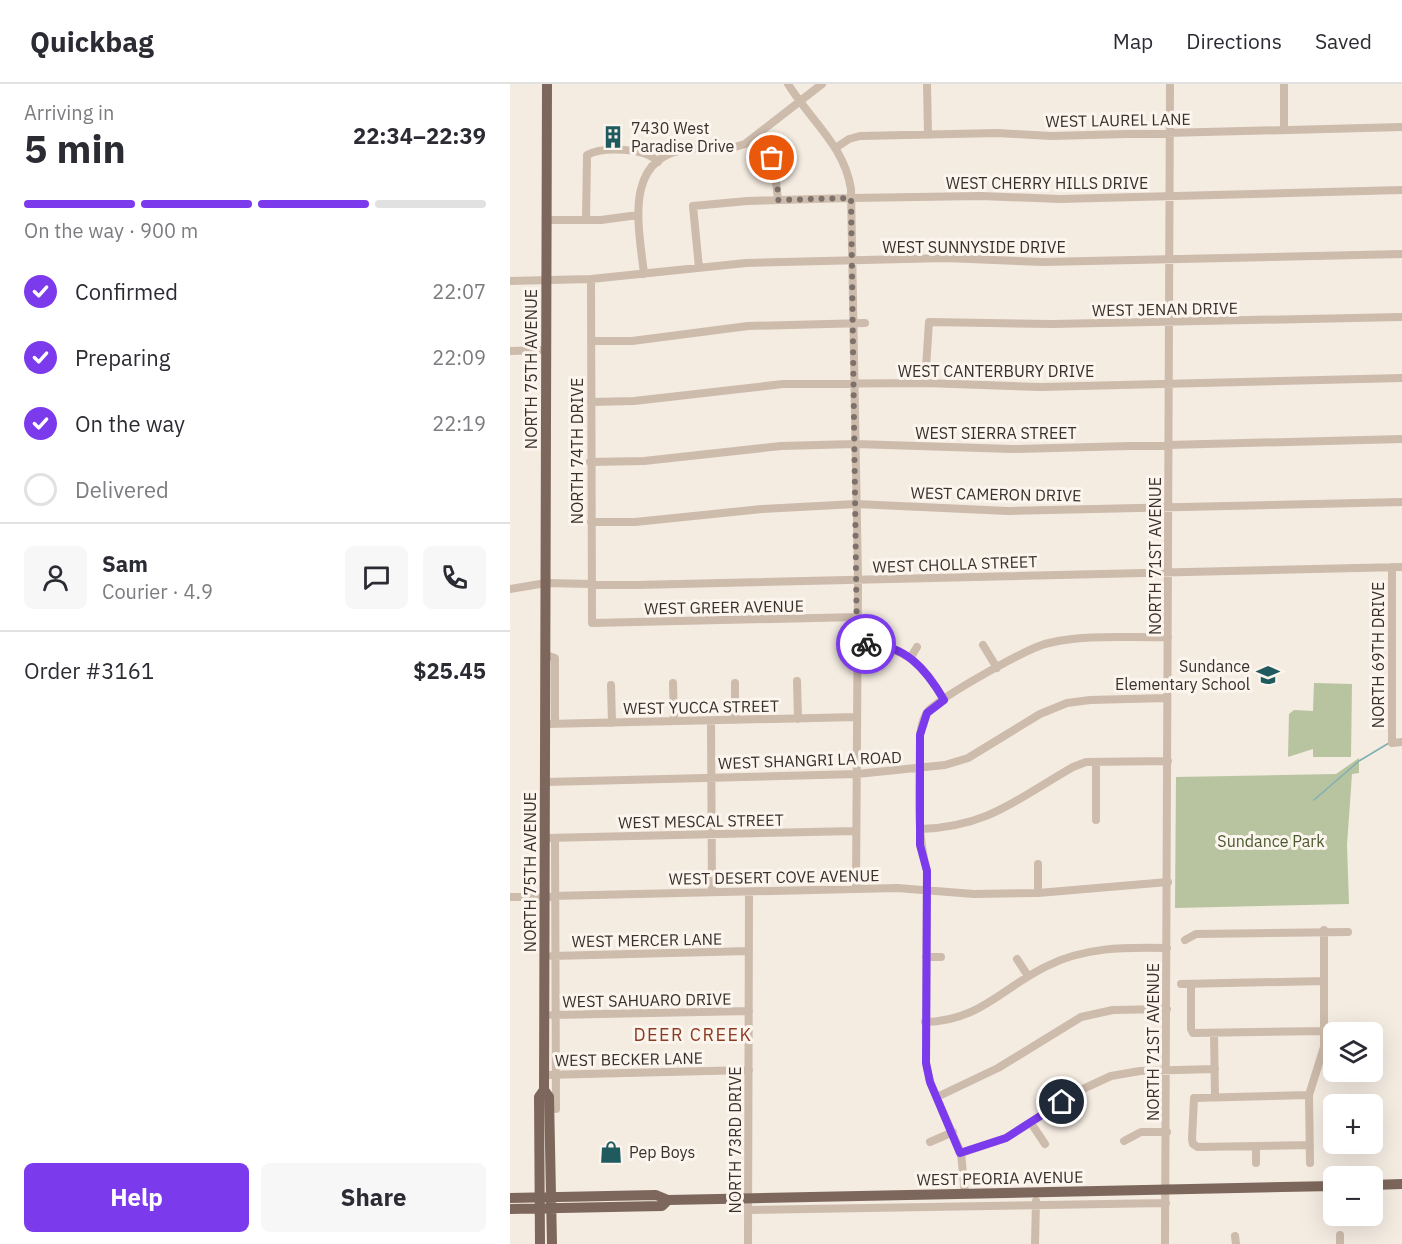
<!DOCTYPE html>
<html lang="en">
<head>
<meta charset="utf-8">
<style>
  :root { --surface:#fff; --page:#f7f7f7; --text:#2b2b33; --muted:#7c7c81; --line:#e1e1e2; --accent:#7c3aed }
  body { margin:0; font-family:"IBM Plex Sans",sans-serif; background:var(--page); color:var(--text); height:100vh; display:flex; flex-direction:column; font-size:22px; white-space:nowrap }
  * { box-sizing:border-box; margin:0 }
  p { font-size:20px; color:var(--muted) }
  .icon { flex:none; width:33px; height:33px; fill:none; stroke:currentColor; stroke-width:2; stroke-linecap:round; stroke-linejoin:round }
  .map { position:relative; flex:1; overflow:hidden }
  .side { display:flex; flex-direction:column; background:var(--surface); width:510px }
  .side>* { flex:none }
  .tools { position:absolute; left:813px; top:938px; display:grid; gap:12px }
  .tools a { display:grid; place-items:center; width:60px; height:60px; border-radius:9px; background:var(--surface); box-shadow:0 6px 24px #0002; font-size:30px }
  .pin { position:absolute; display:grid; place-items:center; width:51px; height:51px; color:#fff; margin:-26px; border:3px solid #fff; border-radius:50%; box-shadow:0 2px 6px #0007 }
  .courier { position:absolute; display:grid; place-items:center; width:60px; height:60px; margin:-30px; border:4px solid #7c3aed; border-radius:50%; background:#fff; color:#222; box-shadow:0 2px 8px #0007 }
  .head em { font-style:normal; font-weight:700 }
  .head div { display:flex; flex-direction:column-reverse }
  .head { display:flex; align-items:center; justify-content:space-between; height:102px; padding:0 24px }
  h1 { font-size:39px; font-weight:700; line-height:45px }
  .bar { display:grid; grid-template-columns:repeat(4,1fr); gap:9px 6px; align-content:center; height:72px; padding:0 24px }
  .bar i { height:8px; border-radius:4px; background:var(--line) }
  .bar .current { background:var(--accent) }
  .bar p { grid-column:span 4 }
  .line { display:flex; align-items:center; gap:15px; padding:0 24px; border-top:2px solid var(--line) }
  .line div { flex:1 }
  .round { display:grid; place-items:center; flex:none; width:63px; height:63px; border-radius:9px; background:var(--page) }
  ol { padding:0 24px; list-style:none }
  li { display:flex; align-items:center; gap:18px; height:66px }
  li p { margin-inline-start:auto }
  li .icon { padding:6px; border-radius:50%; background:var(--accent); color:#fff; stroke-width:4 }
  li:last-child { color:var(--muted) }
  li i { width:33px; height:33px; border:3px solid var(--line); border-radius:50% }
  .button { display:flex; gap:12px; margin-top:auto; padding:12px 24px }
  .button a { flex:1; height:69px; border-radius:9px; background:var(--accent); color:#fff; font-size:24px; font-weight:700; line-height:69px; text-align:center }
  .button a+a { background:var(--page); color:var(--text) }
  header { display:flex; align-items:center; gap:36px; box-sizing:border-box; height:84px; padding:0 30px; background:var(--surface); border-bottom:2px solid var(--line) }
  header strong { font-size:28px }
  nav { display:flex; gap:33px; margin-inline-start:auto; font-size:21px }
  main { display:flex; flex:1; min-height:0 }
  .map>svg:first-child { display:block }
  .green { fill:#b8c4a0 }
  .lines { fill:none; stroke-linecap:round; stroke-linejoin:round }
  .stream { stroke:#7fb0b2; stroke-width:1.5 }
  .minor { stroke:#cdbbac; stroke-width:8 }
  .major { stroke:#7d675c; stroke-width:10 }
  .done { stroke:#7c716b; stroke-width:6; stroke-dasharray:0 10.8 }
  .route { stroke:#7c3aed; stroke-width:8 }
  .labels { text-anchor:middle; stroke-width:6; stroke-linejoin:round; paint-order:stroke }
  .street-label { font-size:16px; fill:#3b302b; stroke:#fbf5ee }
  .poi-label { font-size:16px; fill:#3b302b; stroke:#fbf5ee; text-anchor:start }
  .park-label { font-size:16px; fill:#4a5a2e; stroke:#fbf5ee }
  .neighbourhood-label { font-size:18px; letter-spacing:1.5px; fill:#8c3b22; stroke:#fbf5ee }
</style>
</head>
<body>
<header>
<strong>Quickbag</strong>
<nav><a>Map</a><a>Directions</a><a>Saved</a></nav>
</header>
<main>
<section class="side">
<div class="head"><div><h1>5 min</h1><p>Arriving in</p></div><em>22:34–22:39</em></div>
<div class="bar"><i class="current"></i><i class="current"></i><i class="current"></i><i></i><p>On the way · 900 m</p></div>
<ol>
<li><svg class="icon" aria-label="check" viewBox="0 0 24 24"><path d="M5 12l5 5 9-10"/></svg>Confirmed<p>22:07</p></li>
<li><svg class="icon" aria-label="check" viewBox="0 0 24 24"><path d="M5 12l5 5 9-10"/></svg>Preparing<p>22:09</p></li>
<li><svg class="icon" aria-label="check" viewBox="0 0 24 24"><path d="M5 12l5 5 9-10"/></svg>On the way<p>22:19</p></li>
<li><i></i>Delivered</li>
</ol>
<div class="line" style="height:108px"><a class="round"><svg class="icon" aria-label="person" viewBox="0 0 24 24"><circle cx="12" cy="8" r="4"/><path d="M4 21q1-7 8-7t8 7"/></svg></a><div><b>Sam</b><p>Courier · 4.9</p></div><a class="round"><svg class="icon" aria-label="chat" viewBox="0 0 24 24"><path d="M4 5h16v11H9l-5 4z"/></svg></a><a class="round"><svg class="icon" aria-label="phone" viewBox="0 0 24 24"><path d="M5 4h4l2 5-3 2q2 4 5 5l2-3 5 2v4C11 20 4 13 5 4z"/></svg></a></div>
<div class="line" style="height:78px"><div>Order #3161</div><b>$25.45</b></div>
<div class="button"><a>Help</a><a>Share</a></div>
</section>
<div class="map">
<svg width="892" height="1160" viewBox="0 0 892 1160">
  <rect width="100%" height="100%" fill="#f4ebe1"/>
  <path class="green" d="M804 599 842 600 841 673H803V665L778 673 779 630 784 626 803 627Z
    M849 674V689L842 690 837 761 839 820 665 824 666 693 826 690Z"/>
  <g class="lines">
    <path class="stream" d="M804 716 849 677 879 659"/>
    <path class="minor" d="M278 0C300 36 334 61 341 105L348 497 346 805
      M417 0 418 51
      M774 46V0
      M246 53 264 79 268 116
      M327 63 339 55 350 52 488 49 541 52 892 43
      M36 136H91L128 131
      M76 136 77 71C93 62 136 64 148 78
      M189 184 183 122 237 117 341 114 471 112 550 115 892 106
      M134 190C129 144 112 72 179 65 198 63 217 67 235 60L312 0
      M81 195 82 539 348 533
      M0 197 81 195 236 179 436 174 533 178 892 170
      M81 257H122L238 242 355 239
      M0 267 36 266
      M415 299 419 238 543 240 892 233
      M81 318 124 317 273 300 415 299 531 303 892 294
      M80 378 134 377 271 362 345 360 502 365 892 355
      M81 438H125L252 425 346 420 498 427 892 418
      M882 483V659L892 658
      M0 505 36 499 126 501 892 483
      M347 560C394 561 412 578 434 616
      M473 561 487 584
      M36 571 45 574V640
      M401 573 407 563
      M287 597 288 635
      M163 599 164 637
      M225 599V636
      M101 601 102 639
      M201 637 202 808
      M36 640 347 633
      M586 678V736
      M36 698 347 690 435 681 458 674 530 630 557 619 580 616 657 614
      M410 745C478 743 507 715 563 683L576 678 658 677
      M36 754 346 747
      M45 754 46 1025
      M528 780V809
      M0 813 387 804 464 810 528 809 658 798
      M675 856 686 850 838 848
      M42 872 239 867
      M416 873H431
      M507 875 518 892
      M671 900 814 897
      M681 900V945L683 949 814 947
      M42 931 239 927
      M415 938C469 937 491 905 535 883 573 863 615 863 657 864
      M704 949 705 1013
      M35 991 239 986
      M799 1011 684 1014 682 1055 683 1060 688 1063 800 1061
      M427 1013 488 984 571 933 603 926 657 925
      M521 1039 535 1060
      M614 1057 631 1048H657
      M420 1058 443 1048
      M746 1062V1079
      M451 1069 496 1054 575 1004 601 992 630 987 705 985
      M800 1079 799 1011 814 963V846
      M455 1110 451 1069 420 998 416 979 417 787C405 743 410 697 410 651 411 642 413 633 419 626 435 611 518 563 539 559 576 550 619 554 658 553
      M238 1126 656 1119
      M830 1151V1160
      M725 1152 726 1160
      M238 1160 239 808
      M525 1160 526 1117
      M655 1160 660 0"/>
    <path class="major" d="M37 0 34 1006 39 1013 42 1160
      M862 1101 892 1100
      M0 1114 146 1111 158 1116 208 1115 824 1102
      M0 1125 152 1122 158 1116
      M30 1160 29 1013 34 1006"/>
  </g>
  <g class="lines">
    <path class="done" d="M262 74 267 89 268 116 341 114 347 560H356"/>
    <path class="route" d="M356 560C395 560 416 585 434 616L417 629 410 651V761L417 787 416 979 420 998 450 1069 496 1054 552 1018"/>
  </g>
  <defs>
    <g id="building-bare" transform="scale(1.8)"><path d="M-4-6H4V6H1V3H-1V6H-4ZM-2.5-4.3h1.7v1.8h-1.7ZM.8-4.3h1.7v1.8H.8ZM-2.5-1h1.7V.8h-1.7ZM.8-1h1.7V.8H.8Z" fill="#1f5a5e" stroke="#fbf5ee" stroke-width="2.5" paint-order="stroke"/></g>
    <g id="school-bare" transform="scale(1.8)"><path d="M0-5L7-2L0 1L-7-2ZM-4 1L0 2.5L4 1V4Q0 6-4 4Z" fill="#1f5a5e" stroke="#fbf5ee" stroke-width="2.5" paint-order="stroke"/></g>
    <g id="shop-bare" transform="scale(1.8)"><path d="M-5-2.5h2.3a2.7 3.5 0 0 1 5.4 0H5L5.5 6h-11ZM-1.5-2.5h3a1.5 2.3 0 0 0-3 0Z" fill="#1f5a5e" stroke="#fbf5ee" stroke-width="2.5" paint-order="stroke"/></g>
  </defs>
  <g fill-rule="evenodd">
    <use href="#building-bare" x="103" y="53"/>
    <use href="#school-bare" x="758" y="591"/>
    <use href="#shop-bare" x="101" y="1068"/>
  </g>
  <g class="labels">
    <g class="street-label">
      <text transform="translate(608 36) rotate(-1)" y="6">WEST LAUREL LANE</text>
      <text x="537" y="105">WEST CHERRY HILLS DRIVE</text>
      <text x="464" y="169">WEST SUNNYSIDE DRIVE</text>
      <text transform="translate(655 225) rotate(-1)" y="6">WEST JENAN DRIVE</text>
      <text transform="translate(21 285) rotate(-90)" y="6">NORTH 75TH AVENUE</text>
      <text x="486" y="293">WEST CANTERBURY DRIVE</text>
      <text x="486" y="355">WEST SIERRA STREET</text>
      <text transform="translate(67 367) rotate(-90)" y="6">NORTH 74TH DRIVE</text>
      <text transform="translate(486 410) rotate(1)" y="6">WEST CAMERON DRIVE</text>
      <text transform="translate(645 472) rotate(-90)" y="6">NORTH 71ST AVENUE</text>
      <text transform="translate(445 480) rotate(-2)" y="6">WEST CHOLLA STREET</text>
      <text transform="translate(214 523) rotate(-1)" y="6">WEST GREER AVENUE</text>
      <text transform="translate(868 571) rotate(-90)" y="6">NORTH 69TH DRIVE</text>
      <text transform="translate(191 623) rotate(-1)" y="6">WEST YUCCA STREET</text>
      <text transform="translate(300 676) rotate(-2)" y="6">WEST SHANGRI LA ROAD</text>
      <text transform="translate(191 737) rotate(-1)" y="6">WEST MESCAL STREET</text>
      <text transform="translate(20 788) rotate(-90)" y="6">NORTH 75TH AVENUE</text>
      <text transform="translate(264 793) rotate(-1)" y="6">WEST DESERT COVE AVENUE</text>
      <text transform="translate(137 856) rotate(-1)" y="6">WEST MERCER LANE</text>
      <text transform="translate(137 916) rotate(-1)" y="6">WEST SAHUARO DRIVE</text>
      <text transform="translate(643 958) rotate(-90)" y="6">NORTH 71ST AVENUE</text>
      <text transform="translate(119 975) rotate(-1)" y="6">WEST BECKER LANE</text>
      <text transform="translate(225 1056) rotate(-90)" y="6">NORTH 73RD DRIVE</text>
      <text transform="translate(490 1094) rotate(-1)" y="6">WEST PEORIA AVENUE</text>
    </g>
    <g class="poi-label">
      <text x="121" y="50">7430 West<tspan x="121" dy="18">Paradise Drive</tspan></text>
      <text x="740" y="588" text-anchor="end">Sundance<tspan x="740" dy="18">Elementary School</tspan></text>
      <text x="119" y="1074">Pep Boys</text>
    </g>
    <g class="park-label">
      <text x="761" y="763">Sundance Park</text>
    </g>
    <g class="neighbourhood-label">
      <text x="183" y="957">DEER CREEK</text>
    </g>
  </g>
</svg>
<div class="tools">
<a><svg class="icon" aria-label="layers" viewBox="0 0 24 24"><path d="M12 4l9 5-9 5-9-5zM3 14l9 5 9-5"/></svg></a>
<a>+</a>
<a>−</a>
</div>
<div class="pin" style="left:262px;top:74px;background:#ea580c"><svg class="icon" aria-label="bag" viewBox="0 0 24 24"><path d="M5 8h14l-1 12H6zM9 8a3 3 0 0 1 6 0"/></svg></div>
<div class="pin" style="left:552px;top:1018px;background:#1f2937"><svg class="icon" aria-label="home" viewBox="0 0 24 24"><path d="M3 11l9-7 9 7M6 9v11h12V9"/></svg></div>
<div class="courier" style="left:356px;top:560px"><svg class="icon" aria-label="bike" viewBox="0 0 24 24"><circle cx="6" cy="16" r="4"/><circle cx="18" cy="16" r="4"/><path d="M6 16l4-8h5l3 8M10 8l3 8H6M13 5h3"/></svg></div>
</div>
</main>
</body>
</html>
